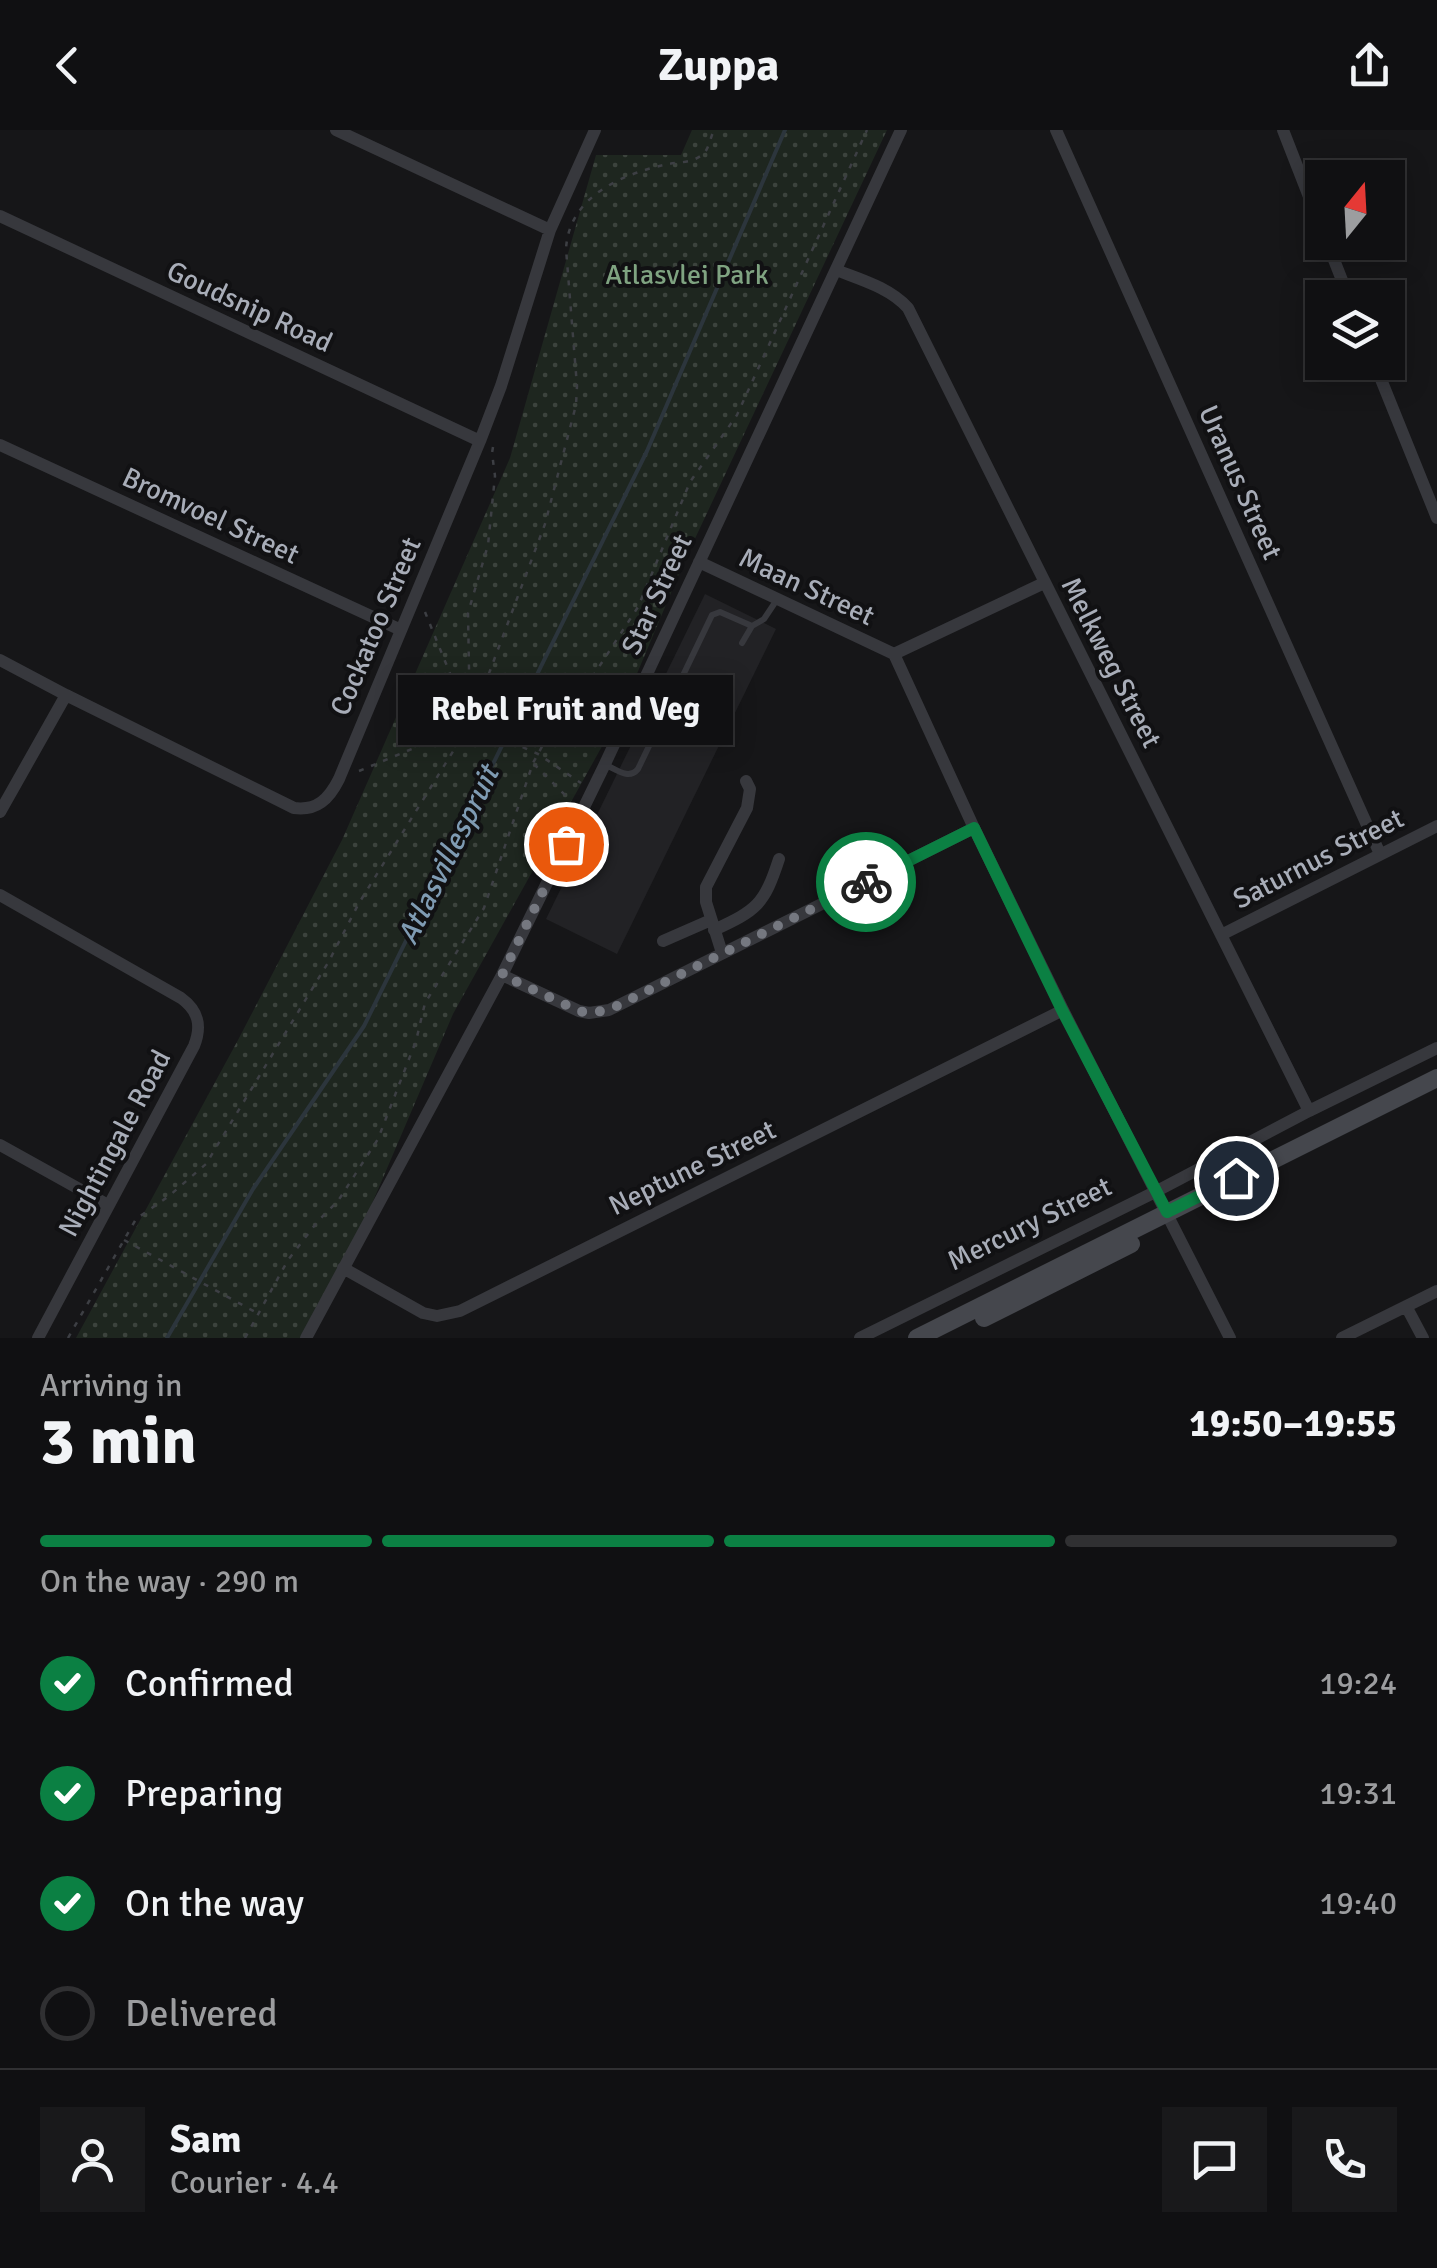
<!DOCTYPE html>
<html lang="en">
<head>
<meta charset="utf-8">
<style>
  :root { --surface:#101012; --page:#19191b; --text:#f1f3f6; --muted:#9c9d9f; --line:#303032; --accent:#0b8043 }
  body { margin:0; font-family:Signika,sans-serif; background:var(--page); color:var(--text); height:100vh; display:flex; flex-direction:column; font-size:38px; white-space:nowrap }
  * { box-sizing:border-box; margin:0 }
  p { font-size:32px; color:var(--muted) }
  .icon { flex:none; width:55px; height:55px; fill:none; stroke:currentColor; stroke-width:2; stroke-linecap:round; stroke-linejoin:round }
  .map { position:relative; height:1208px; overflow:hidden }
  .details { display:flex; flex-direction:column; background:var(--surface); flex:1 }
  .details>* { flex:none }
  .needle { width:65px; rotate:18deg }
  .tools { position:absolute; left:1305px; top:30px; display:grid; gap:20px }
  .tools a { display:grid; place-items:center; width:100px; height:100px; border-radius:0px; background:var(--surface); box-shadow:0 5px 25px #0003,0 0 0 2px var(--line); font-size:50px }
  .pin { position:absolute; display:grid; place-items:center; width:85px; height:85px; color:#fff; margin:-42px; border:5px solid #fff; border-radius:50%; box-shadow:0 2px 10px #0007 }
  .courier { position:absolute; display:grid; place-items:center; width:100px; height:100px; margin:-50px; border:8px solid #0b8043; border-radius:50%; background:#fff; color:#222; box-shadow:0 2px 12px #0007 }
  .bubble { position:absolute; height:70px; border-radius:0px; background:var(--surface); box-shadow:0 5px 25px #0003,0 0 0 2px var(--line); font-size:32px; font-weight:700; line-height:70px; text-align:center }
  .overview em { font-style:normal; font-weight:700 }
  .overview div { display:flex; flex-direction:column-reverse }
  .overview { display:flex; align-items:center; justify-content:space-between; height:170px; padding:0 40px }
  h1 { font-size:65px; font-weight:700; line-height:75px }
  .bar { display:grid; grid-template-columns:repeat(4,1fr); gap:15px 10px; align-content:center; height:120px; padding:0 40px }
  .bar i { height:12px; border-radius:8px; background:var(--line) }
  .bar .selected { background:var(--accent) }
  .bar p { grid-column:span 4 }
  .line { display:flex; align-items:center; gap:25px; padding:0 40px; border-top:2px solid var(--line) }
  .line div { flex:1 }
  .round { display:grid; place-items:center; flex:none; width:105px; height:105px; border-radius:0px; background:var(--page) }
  ol { padding:0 40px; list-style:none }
  li { display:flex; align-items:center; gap:30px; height:110px }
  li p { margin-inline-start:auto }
  li .icon { padding:10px; border-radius:50%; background:var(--accent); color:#fff; stroke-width:4 }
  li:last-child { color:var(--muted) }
  li i { width:55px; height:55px; border:5px solid var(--line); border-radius:50% }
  header { display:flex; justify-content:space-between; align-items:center; height:130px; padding:0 40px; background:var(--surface); font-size:45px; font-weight:700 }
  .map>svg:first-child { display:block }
  .built { fill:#222225 }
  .green { fill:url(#green-dots) }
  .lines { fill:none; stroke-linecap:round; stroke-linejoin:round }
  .stream { stroke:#2c353c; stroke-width:4 }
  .path { stroke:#3d3f44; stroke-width:2.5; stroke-dasharray:5 8; stroke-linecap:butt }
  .lane { stroke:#37383d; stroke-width:6 }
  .street { stroke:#37383d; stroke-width:12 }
  .secondary { stroke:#45474d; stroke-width:18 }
  .done { stroke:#757880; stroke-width:10; stroke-dasharray:0 18 }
  .route { stroke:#0b8043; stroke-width:12 }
  .labels { text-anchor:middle; stroke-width:8; stroke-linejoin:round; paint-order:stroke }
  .park-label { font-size:28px; fill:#7fa381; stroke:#111113 }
  .street-label { font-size:28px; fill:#a8adb8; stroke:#111113 }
  .water-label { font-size:30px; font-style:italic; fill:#7f9bb3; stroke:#111113 }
</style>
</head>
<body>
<header><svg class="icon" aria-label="back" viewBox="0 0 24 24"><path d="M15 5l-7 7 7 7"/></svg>Zuppa<svg class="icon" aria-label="share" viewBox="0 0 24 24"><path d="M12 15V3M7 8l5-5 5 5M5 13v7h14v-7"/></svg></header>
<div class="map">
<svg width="1437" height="1208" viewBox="0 0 1437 1208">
  <defs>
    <pattern id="green-dots" width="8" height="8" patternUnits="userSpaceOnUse" patternTransform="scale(2.5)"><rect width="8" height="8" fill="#1e261f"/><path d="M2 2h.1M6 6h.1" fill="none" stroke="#3c433d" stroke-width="1.8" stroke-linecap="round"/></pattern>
  </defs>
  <rect width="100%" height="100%" fill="#161618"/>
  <path class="built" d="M705 464 776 499 617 824 546 789Z"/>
  <path class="green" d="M692 0H887L684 432 620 584 453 884 356 1111 302 1208H76L238 910 342 710 510 328 596 25H681Z"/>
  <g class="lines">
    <path class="stream" d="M167 1208 253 1059 364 896 647 321 785 0"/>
    <path class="path" d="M493 317 492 323 495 346 488 415 468 483 470 594 538 624 581 653
      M425 482 469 590
      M545 613 606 602
      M534 634 571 671
      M359 641 467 596
      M124 1110 257 1183
      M68 1208 136 1089 169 1066 206 1034 329 831 359 773 470 594 545 394 576 275 577 256 566 119C569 66 622 44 668 34 680 32 695 33 705 22 709 17 711 6 714 0
      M245 1208 288 1130 318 1091 338 1071 378 1009 416 911 425 873 484 778 533 633 544 613 595 543 638 477 690 352 737 285 867 0"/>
    <path class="lane" d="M742 513 752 496
      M606 635C617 640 629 650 638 639L712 485 720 482 752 496 764 489 776 471"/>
    <path class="street" d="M336 0 550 100
      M1056 0 1380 724
      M1283 0 1322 100
      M0 86 480 311
      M1327 112 1349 168
      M836 140C862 150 890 158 908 178L1309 981
      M1374 232 1437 388
      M0 315 401 500
      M699 432 894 524 974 698 1063 880 1230 1208
      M894 524 1044 453
      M0 530 66 565 294 678C317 681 329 669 339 649L480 311 501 256 550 100 595 0
      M0 682 66 565
      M0 765 181 868C199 881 202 896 194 916L38 1208
      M714 800C757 780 764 775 779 729
      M1221 805 1437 696
      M663 811 711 790
      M722 823 706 772V757L747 678 750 659 746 651
      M502 845 579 881 589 883 609 880 974 698
      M0 1015 108 1075
      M343 1138 423 1183 437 1186 460 1181 1063 880
      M1406 1176 1423 1208
      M306 1208 502 845 605 634 901 0
      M860 1208 1155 1062 1309 981 1437 918
      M1342 1208 1437 1161"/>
    <path class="secondary" d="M984 1188 1131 1114
      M917 1208 1437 948"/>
  </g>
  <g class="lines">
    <path class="done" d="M566 714 502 845 579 881 589 883 609 880 866 752"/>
    <path class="route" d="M866 752 974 698 1062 880 1167 1082 1236 1048"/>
  </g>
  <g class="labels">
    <g class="park-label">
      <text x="687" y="154">Atlasvlei Park</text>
    </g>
    <g class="street-label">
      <text transform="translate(250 176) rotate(25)" y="10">Goudsnip Road</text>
      <text transform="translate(1241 352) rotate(66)" y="10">Uranus Street</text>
      <text transform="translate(211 385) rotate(25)" y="10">Bromvoel Street</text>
      <text transform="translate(807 456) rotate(25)" y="10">Maan Street</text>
      <text transform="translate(656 464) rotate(-65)" y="10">Star Street</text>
      <text transform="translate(375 496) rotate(-67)" y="10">Cockatoo Street</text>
      <text transform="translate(1112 532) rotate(63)" y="10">Melkweg Street</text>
      <text transform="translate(1318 728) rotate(-27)" y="10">Saturnus Street</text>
      <text transform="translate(114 1013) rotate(-62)" y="10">Nightingale Road</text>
      <text transform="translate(692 1037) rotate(-26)" y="10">Neptune Street</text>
      <text transform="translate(1029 1093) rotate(-26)" y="10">Mercury Street</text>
    </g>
    <g class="water-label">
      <text transform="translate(448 725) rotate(-64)" y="10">Atlasvillespruit</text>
    </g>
  </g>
</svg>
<div class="tools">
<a><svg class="needle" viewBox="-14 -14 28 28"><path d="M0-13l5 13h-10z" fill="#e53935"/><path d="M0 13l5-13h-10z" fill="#9c9d9f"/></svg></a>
<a><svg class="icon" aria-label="layers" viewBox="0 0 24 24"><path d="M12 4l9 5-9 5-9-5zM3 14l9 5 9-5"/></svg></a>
</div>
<div class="pin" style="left:566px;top:714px;background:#ea580c"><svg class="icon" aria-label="bag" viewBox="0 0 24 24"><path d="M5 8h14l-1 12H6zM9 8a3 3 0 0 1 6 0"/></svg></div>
<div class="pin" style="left:1236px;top:1048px;background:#1f2937"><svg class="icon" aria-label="home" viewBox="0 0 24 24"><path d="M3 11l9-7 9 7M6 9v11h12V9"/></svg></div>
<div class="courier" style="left:866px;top:752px"><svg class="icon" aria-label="bike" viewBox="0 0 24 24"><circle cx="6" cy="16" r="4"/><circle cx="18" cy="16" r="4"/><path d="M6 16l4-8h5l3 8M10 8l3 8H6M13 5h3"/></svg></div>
<div class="bubble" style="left:398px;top:545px;width:335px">Rebel Fruit and Veg</div>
</div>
<section class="details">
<div class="overview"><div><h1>3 min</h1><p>Arriving in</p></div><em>19:50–19:55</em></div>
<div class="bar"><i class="selected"></i><i class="selected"></i><i class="selected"></i><i></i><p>On the way · 290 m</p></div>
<ol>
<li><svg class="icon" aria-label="check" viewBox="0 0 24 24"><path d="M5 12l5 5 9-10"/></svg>Confirmed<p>19:24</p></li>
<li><svg class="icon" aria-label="check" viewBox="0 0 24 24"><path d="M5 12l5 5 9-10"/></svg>Preparing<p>19:31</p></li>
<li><svg class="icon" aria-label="check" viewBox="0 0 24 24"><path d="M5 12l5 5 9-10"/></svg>On the way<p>19:40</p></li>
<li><i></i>Delivered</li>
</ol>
<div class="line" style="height:180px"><a class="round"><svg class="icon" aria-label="person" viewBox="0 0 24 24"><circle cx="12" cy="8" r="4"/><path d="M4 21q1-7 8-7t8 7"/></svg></a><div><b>Sam</b><p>Courier · 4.4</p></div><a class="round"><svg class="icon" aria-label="chat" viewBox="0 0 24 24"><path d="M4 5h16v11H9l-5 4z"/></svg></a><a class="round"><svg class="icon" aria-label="phone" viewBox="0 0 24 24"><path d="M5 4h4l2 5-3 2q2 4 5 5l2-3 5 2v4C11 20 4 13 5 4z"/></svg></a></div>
</section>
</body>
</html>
